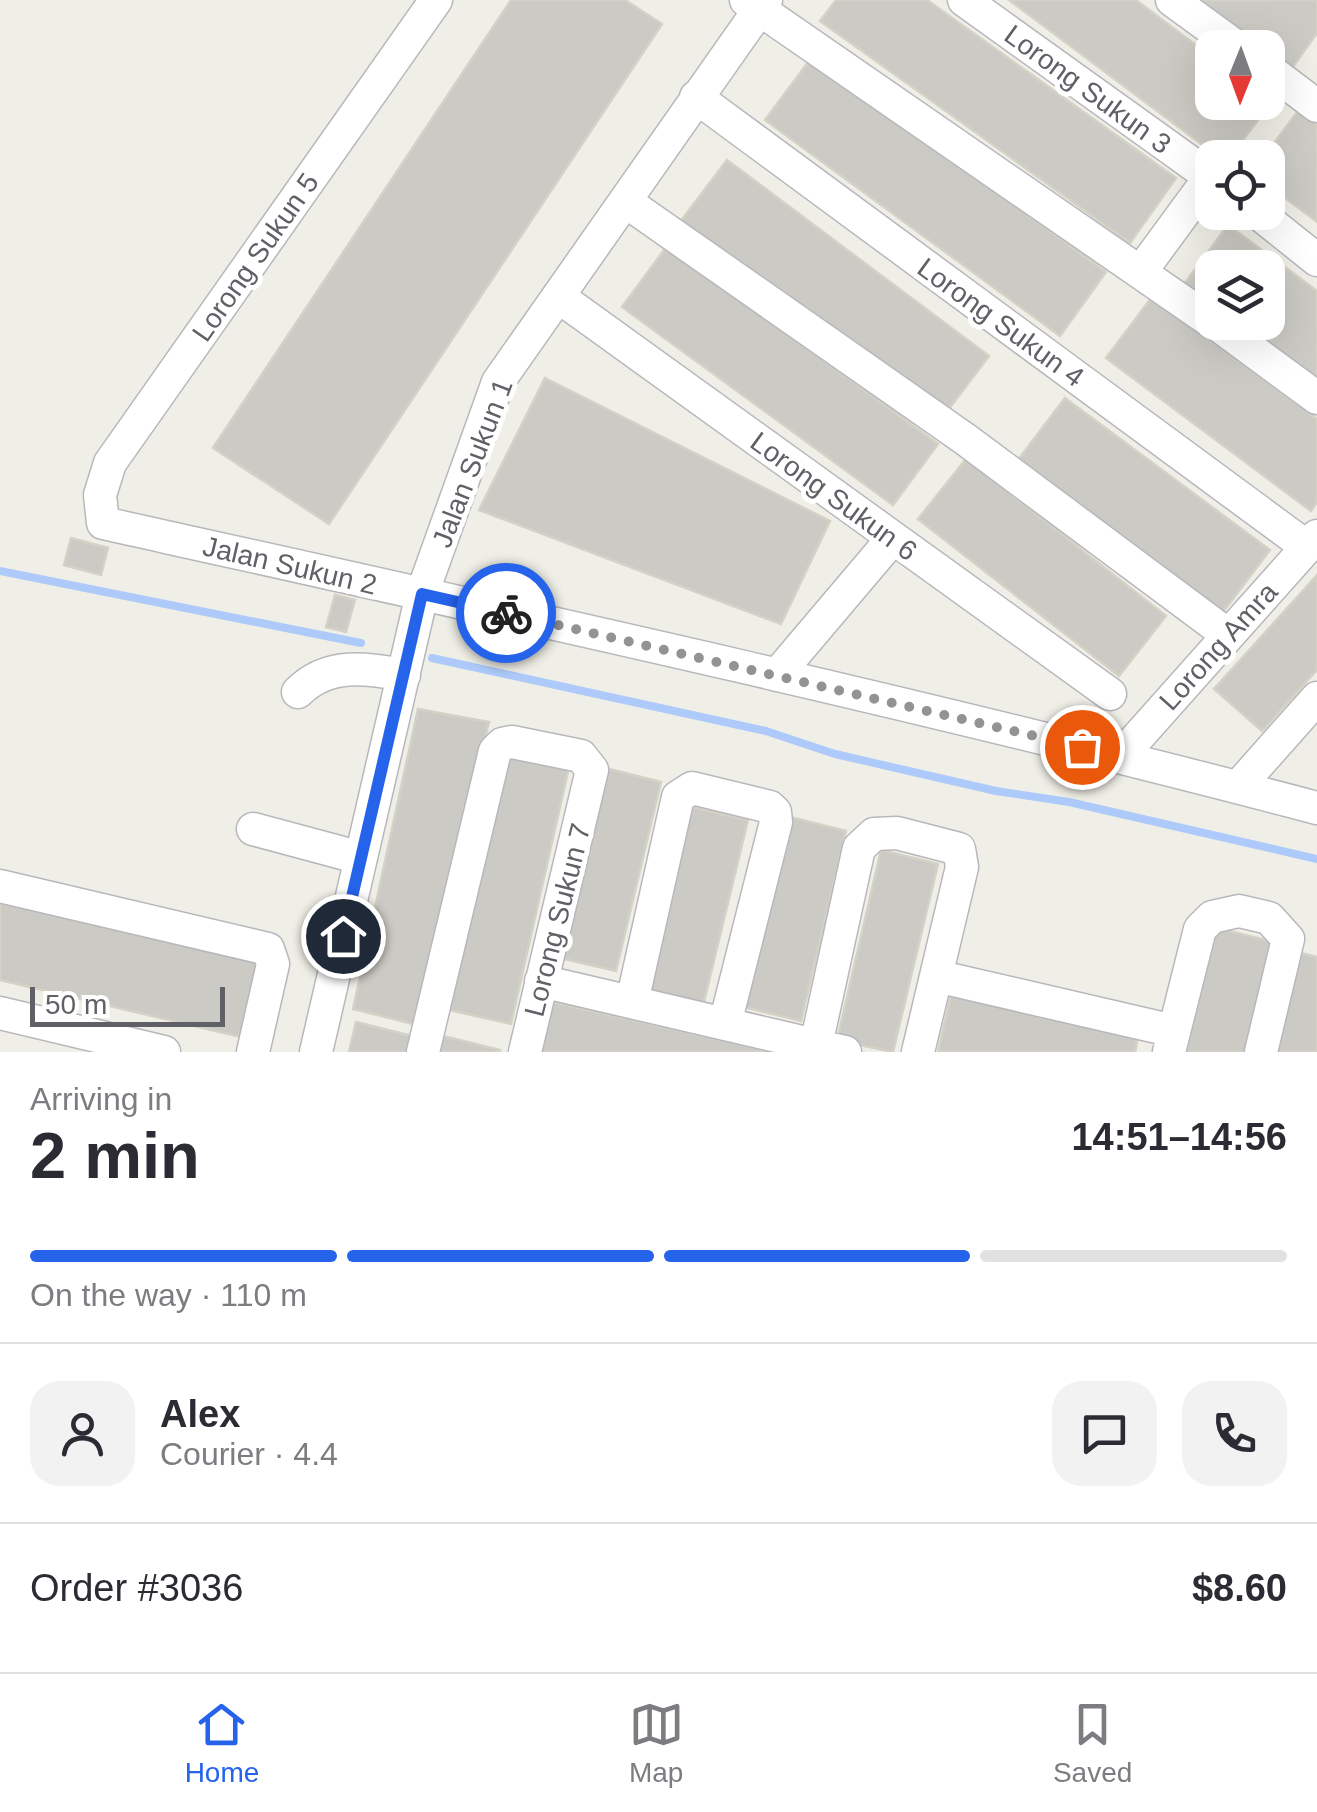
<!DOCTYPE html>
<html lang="en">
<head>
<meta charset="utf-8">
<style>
  :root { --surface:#fff; --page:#f2f2f3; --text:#2b2b33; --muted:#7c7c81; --line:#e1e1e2; --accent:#2563eb }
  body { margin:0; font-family:Helvetica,sans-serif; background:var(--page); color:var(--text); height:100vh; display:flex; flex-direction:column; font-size:38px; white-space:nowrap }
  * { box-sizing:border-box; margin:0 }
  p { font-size:32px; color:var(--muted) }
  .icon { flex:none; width:55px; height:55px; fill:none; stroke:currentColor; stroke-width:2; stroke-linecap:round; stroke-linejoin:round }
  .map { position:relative; height:1052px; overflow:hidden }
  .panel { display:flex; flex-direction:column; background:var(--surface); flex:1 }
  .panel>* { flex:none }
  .needle { width:65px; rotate:181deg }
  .buttons { position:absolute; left:1195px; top:30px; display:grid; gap:20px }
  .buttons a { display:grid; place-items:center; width:90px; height:90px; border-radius:20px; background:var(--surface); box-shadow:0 10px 40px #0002; font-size:50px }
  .scale { position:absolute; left:30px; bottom:25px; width:195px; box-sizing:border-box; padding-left:10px; border:5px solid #5f6167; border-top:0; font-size:28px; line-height:35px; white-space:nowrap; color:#5f6167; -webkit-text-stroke:8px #fff; paint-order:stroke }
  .pin { position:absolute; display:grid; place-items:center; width:85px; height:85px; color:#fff; margin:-42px; border:5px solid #fff; border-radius:50%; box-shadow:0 2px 10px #0007 }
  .courier { position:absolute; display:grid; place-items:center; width:100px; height:100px; margin:-50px; border:8px solid #2563eb; border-radius:50%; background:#fff; color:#222; box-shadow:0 2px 12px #0007 }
  .summary em { font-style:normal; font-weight:700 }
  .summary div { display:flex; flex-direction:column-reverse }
  .summary { display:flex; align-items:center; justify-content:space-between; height:170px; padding:0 30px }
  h1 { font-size:65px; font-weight:700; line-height:75px }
  .bar { display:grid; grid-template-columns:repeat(4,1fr); gap:15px 10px; align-content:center; height:120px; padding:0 30px }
  .bar i { height:12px; border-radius:8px; background:var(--line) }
  .bar .on { background:var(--accent) }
  .bar p { grid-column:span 4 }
  .line { display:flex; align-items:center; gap:25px; padding:0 30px; border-top:2px solid var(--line) }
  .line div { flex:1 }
  .round { display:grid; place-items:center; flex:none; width:105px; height:105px; border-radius:30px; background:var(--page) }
  .tab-bar { display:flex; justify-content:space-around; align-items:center; height:140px; border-top:2px solid var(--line); background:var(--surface); font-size:28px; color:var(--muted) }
  .tab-bar a { display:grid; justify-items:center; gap:5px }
  .tab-bar .on { color:var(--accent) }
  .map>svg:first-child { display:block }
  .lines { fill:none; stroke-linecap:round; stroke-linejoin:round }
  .stream { stroke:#adcafa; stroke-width:8 }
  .building { fill:#cccac4; stroke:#d4d2c6; stroke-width:2.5 }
  .minor-casing { stroke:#b7b8bd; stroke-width:35 }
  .minor { stroke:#fff; stroke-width:32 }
  .done { stroke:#929394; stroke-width:10; stroke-dasharray:0 18 }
  .route { stroke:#2563eb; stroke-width:12 }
  .labels { text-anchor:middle; stroke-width:10; stroke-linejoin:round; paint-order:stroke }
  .street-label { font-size:28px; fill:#5f6167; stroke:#fff }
</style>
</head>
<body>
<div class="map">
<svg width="1317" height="1052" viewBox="0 0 1317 1052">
  <rect width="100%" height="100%" fill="#f0efe7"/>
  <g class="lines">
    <path class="stream" d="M0 571 361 643
      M432 658 766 731 835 754 996 791 1069 802 1317 859"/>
  </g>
  <path class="building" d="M511 0H625L662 24 329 524 213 448Z
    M836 0H927L1176 178 1130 243 820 21Z
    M1009 0H1136L1212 57V102H1268V98L1272 102 1229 158H1220Z
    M1197 0H1317V33L1292 68Z
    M812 57 1106 272 1060 336 765 120Z
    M1298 111 1317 125V222L1268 185V158H1263Z
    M727 160 989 356 942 418 680 222Z
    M1228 225 1317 291V387L1230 322H1268V268H1212V310L1182 287Z
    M667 246 938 444 893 505 622 307Z
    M1152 297 1317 419V502L1311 511 1106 358Z
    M545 378 830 521 781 624 479 510Z
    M1065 398 1270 550 1223 612 1018 460Z
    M966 459 1166 616 1119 676 918 519Z
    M71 538 108 548 101 575 64 565Z
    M1317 575V670L1262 731 1214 689Z
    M335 595 355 600 346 632 326 627Z
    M418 709 489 722 417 1025 353 1009Z
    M503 753 569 767 511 1024 445 1009Z
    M605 768 661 782 616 971 560 958Z
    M691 807 748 820 702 1010 646 997Z
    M790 817 846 831 801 1021 744 1007Z
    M881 850 938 864 893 1052 837 1040Z
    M0 900 259 960 241 1037 0 980Z
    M1217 928 1282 944 1255 1052H1186Z
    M1297 952 1317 957V1052H1272Z
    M951 994 1138 1036 1135 1052H938Z
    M548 1001 773 1052H541Z
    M356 1022 412 1036 409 1052H349Z
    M443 1036 500 1050 499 1052H439Z"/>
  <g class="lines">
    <g class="minor-casing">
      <path id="minor" d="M436 0 110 463 100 495 103 523C509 613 915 702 1317 808
        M746 0 1212 322
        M964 0 1212 178
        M1172 0 1238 48
        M1268 69 1317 106
        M696 97 1307 547
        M625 201 965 439 1228 635
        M1257 212 1317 260
        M1142 270 1211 176
        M559 297 1110 694
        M1214 322 1317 398
        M777 675 893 538
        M298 692C328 662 366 668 404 675
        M1121 756 1317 536
        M1238 787 1317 698
        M253 829 361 858
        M0 886 268 949 273 964 253 1052
        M936 976 1174 1031
        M541 981 845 1052
        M632 1002 678 797 692 788 770 807 775 812 776 822 725 1024
        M0 1013 164 1052
        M816 1045 859 848 874 834 897 833 959 849 962 867 918 1052
        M316 1052 422 594 498 382 766 0
        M423 1052 495 751 502 744 512 742 581 756 592 770 525 1052
        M1169 1052 1200 929 1212 917 1239 911 1269 918 1288 939 1261 1052"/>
    </g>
    <use href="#minor" class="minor"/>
  </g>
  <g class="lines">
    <path class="done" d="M506 613 1082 747"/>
    <path class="route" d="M343 936 422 594 506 613"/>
  </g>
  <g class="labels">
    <g class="street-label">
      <text transform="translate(1088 89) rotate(36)" y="10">Lorong Sukun 3</text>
      <text transform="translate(255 257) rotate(-55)" y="10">Lorong Sukun 5</text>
      <text transform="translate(1001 322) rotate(36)" y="10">Lorong Sukun 4</text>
      <text transform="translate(472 463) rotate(-69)" y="10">Jalan Sukun 1</text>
      <text transform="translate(834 496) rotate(36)" y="10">Lorong Sukun 6</text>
      <text transform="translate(290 565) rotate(13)" y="10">Jalan Sukun 2</text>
      <text transform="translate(1218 646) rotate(-48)" y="10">Lorong Amra</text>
      <text transform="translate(557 920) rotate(-76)" y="10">Lorong Sukun 7</text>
    </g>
  </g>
</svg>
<div class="buttons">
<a><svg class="needle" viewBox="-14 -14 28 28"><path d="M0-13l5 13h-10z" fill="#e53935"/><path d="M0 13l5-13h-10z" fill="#7c7c81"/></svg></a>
<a><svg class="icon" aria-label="locate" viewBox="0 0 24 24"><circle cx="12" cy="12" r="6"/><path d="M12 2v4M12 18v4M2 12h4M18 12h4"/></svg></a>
<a><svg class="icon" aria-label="layers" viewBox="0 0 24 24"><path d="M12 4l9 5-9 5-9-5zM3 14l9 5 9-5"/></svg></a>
</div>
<div class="scale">50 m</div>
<div class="pin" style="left:1082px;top:747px;background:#ea580c"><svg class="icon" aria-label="bag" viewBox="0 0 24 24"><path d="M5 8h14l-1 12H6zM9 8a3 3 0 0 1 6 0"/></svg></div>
<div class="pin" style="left:343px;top:936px;background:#1f2937"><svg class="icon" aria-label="home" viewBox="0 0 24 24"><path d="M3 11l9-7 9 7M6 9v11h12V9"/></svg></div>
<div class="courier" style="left:506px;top:613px"><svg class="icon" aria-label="bike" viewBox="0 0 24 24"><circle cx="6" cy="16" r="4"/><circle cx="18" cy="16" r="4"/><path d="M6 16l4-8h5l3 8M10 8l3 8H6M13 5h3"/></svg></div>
</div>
<section class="panel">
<div class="summary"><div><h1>2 min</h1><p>Arriving in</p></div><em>14:51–14:56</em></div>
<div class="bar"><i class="on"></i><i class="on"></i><i class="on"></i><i></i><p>On the way · 110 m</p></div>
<div class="line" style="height:180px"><a class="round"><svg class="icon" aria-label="person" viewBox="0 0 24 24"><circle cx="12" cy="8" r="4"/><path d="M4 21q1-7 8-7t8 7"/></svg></a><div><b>Alex</b><p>Courier · 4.4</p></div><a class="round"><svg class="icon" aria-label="chat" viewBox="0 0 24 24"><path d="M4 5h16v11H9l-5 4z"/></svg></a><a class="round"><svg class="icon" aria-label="phone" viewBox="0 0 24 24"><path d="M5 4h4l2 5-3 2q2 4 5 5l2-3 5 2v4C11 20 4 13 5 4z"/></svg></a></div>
<div class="line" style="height:130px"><div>Order #3036</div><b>$8.60</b></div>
</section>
<nav class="tab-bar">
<a class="on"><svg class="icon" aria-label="home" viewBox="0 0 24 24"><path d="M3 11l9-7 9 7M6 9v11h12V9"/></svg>Home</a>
<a><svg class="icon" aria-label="map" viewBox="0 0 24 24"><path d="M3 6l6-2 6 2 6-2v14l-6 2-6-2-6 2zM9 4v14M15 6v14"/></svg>Map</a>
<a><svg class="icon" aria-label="saved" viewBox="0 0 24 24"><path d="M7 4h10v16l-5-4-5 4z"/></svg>Saved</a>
</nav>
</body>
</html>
